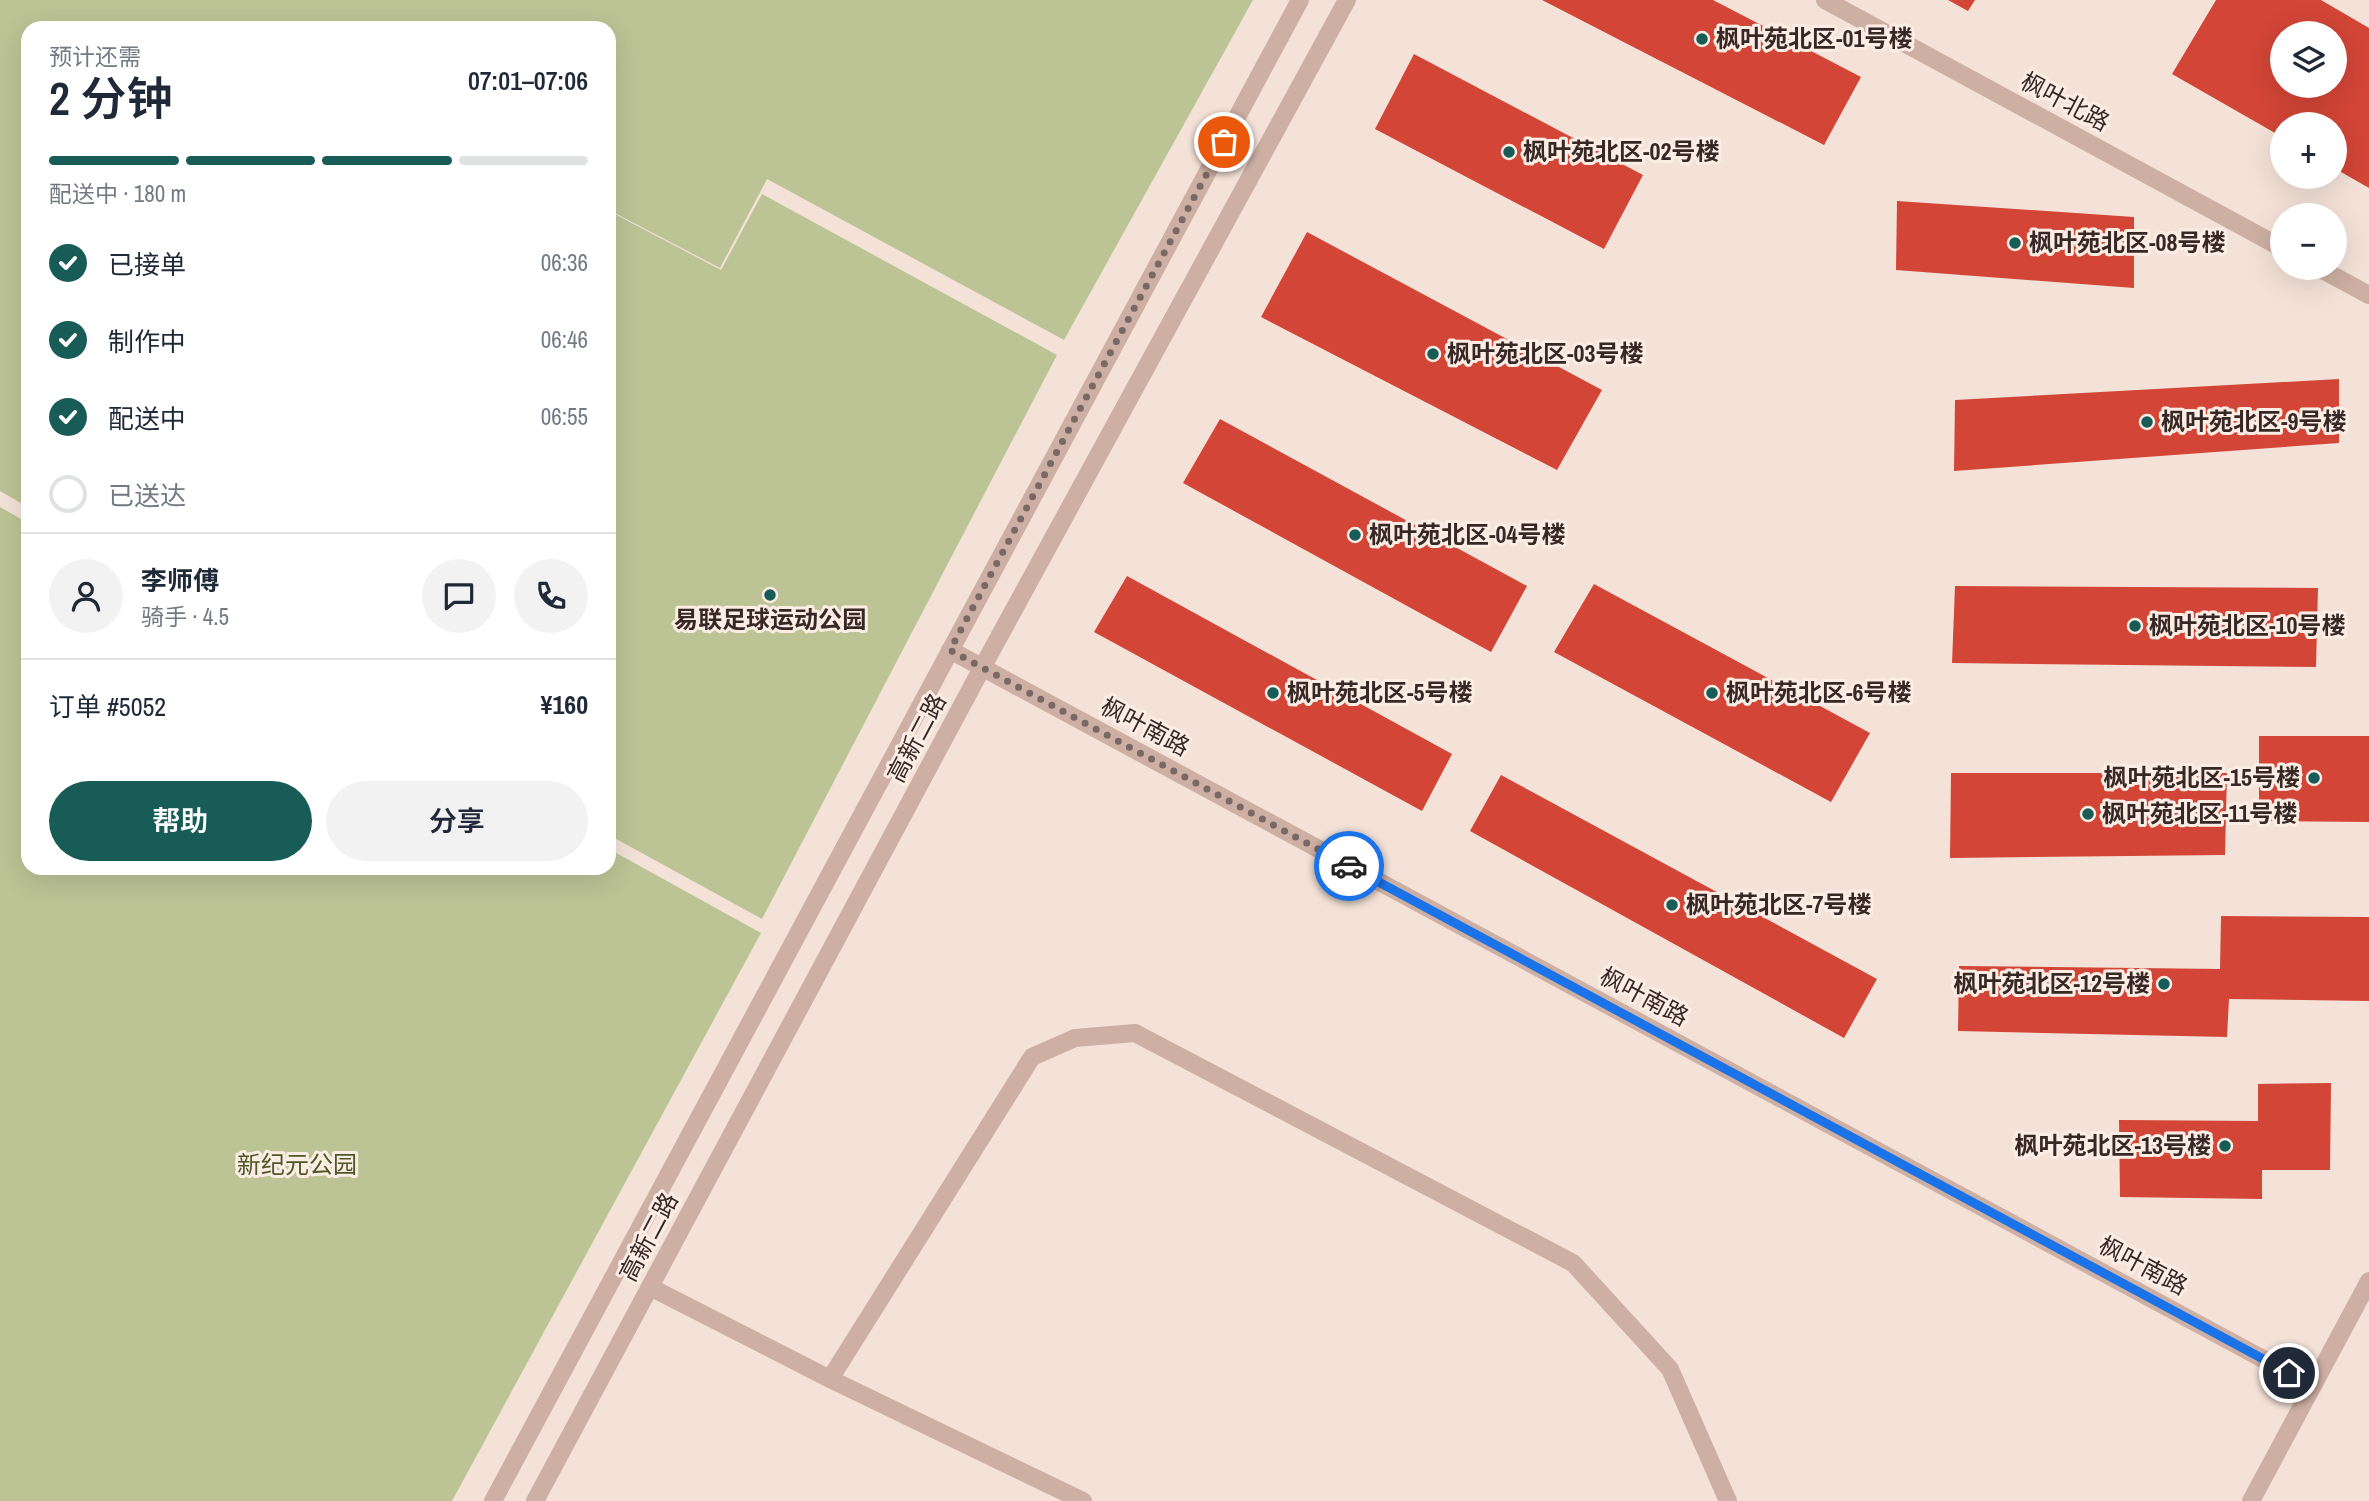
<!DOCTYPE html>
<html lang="zh">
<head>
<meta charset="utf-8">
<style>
  :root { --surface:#fff; --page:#f2f2f3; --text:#1f2937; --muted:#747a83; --line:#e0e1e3; --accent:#175c56 }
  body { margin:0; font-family:"Archivo Narrow","Noto Sans SC",sans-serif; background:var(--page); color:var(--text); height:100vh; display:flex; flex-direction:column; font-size:26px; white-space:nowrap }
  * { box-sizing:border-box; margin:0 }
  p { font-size:23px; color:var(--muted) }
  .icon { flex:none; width:38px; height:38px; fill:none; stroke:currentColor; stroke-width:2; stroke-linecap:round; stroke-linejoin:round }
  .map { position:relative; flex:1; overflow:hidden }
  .drawer { position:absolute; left:21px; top:21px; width:595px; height:854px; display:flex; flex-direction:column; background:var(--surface); border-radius:21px; box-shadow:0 7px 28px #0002 }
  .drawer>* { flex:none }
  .controls { position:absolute; left:2270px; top:21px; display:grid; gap:14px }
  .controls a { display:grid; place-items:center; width:77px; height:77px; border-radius:50%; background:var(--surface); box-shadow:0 7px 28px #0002; font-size:35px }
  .pin { position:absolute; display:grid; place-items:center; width:60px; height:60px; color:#fff; margin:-30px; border:4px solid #fff; border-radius:50%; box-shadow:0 2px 7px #0007 }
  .courier { position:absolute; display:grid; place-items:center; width:70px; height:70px; margin:-35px; border:5px solid #1a73e8; border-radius:50%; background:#fff; color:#222; box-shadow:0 2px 9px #0007 }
  .headline em { font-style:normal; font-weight:600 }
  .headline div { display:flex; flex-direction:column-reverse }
  .headline { display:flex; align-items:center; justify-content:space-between; height:119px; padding:0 28px }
  h1 { font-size:46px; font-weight:600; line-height:52px }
  .bar { display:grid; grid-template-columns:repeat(4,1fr); gap:10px 7px; align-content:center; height:84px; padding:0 28px }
  .bar i { height:9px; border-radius:5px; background:var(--line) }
  .bar .selected { background:var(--accent) }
  .bar p { grid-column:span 4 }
  .line { display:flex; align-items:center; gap:18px; padding:0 28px; border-top:2px solid var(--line) }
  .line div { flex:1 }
  .round { display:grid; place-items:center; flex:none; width:74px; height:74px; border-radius:37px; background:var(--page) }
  ol { padding:0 28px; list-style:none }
  li { display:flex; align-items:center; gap:21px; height:77px }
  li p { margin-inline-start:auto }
  li .icon { padding:7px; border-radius:50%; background:var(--accent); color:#fff; stroke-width:4 }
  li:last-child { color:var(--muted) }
  li i { width:38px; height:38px; border:4px solid var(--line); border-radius:50% }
  .cta { display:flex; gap:14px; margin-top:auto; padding:14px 28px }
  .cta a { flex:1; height:80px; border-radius:42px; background:var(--accent); color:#fff; font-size:28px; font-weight:600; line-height:80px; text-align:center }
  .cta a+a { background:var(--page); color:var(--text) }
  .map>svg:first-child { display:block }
  .green { fill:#bcc496 }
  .building { fill:#d24537; fill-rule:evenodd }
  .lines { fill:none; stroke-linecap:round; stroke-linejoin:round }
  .minor { stroke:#cdafa3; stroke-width:18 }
  .tertiary { stroke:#cdafa3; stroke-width:18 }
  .done { stroke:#796964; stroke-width:7; stroke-dasharray:0 12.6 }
  .route { stroke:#1a73e8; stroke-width:9 }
  .poi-dot { fill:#175c56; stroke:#fbede4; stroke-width:2.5 }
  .labels { text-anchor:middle; stroke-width:6; stroke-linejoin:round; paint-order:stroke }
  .poi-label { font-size:24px; font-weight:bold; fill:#372826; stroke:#fbede4; text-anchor:start }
  .street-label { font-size:24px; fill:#372826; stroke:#fbede4 }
  .park-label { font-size:24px; fill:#4d5727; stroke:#fbede4 }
</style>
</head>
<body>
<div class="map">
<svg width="2369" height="1501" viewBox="0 0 2369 1501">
  <rect width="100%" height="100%" fill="#f4e2d8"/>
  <path class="green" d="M0 0H1253L1064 340 767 179 720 268 609 210V28H28V507L0 491Z
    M762 194 1057 355 762 919 609 835V211L721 270Z
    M0 507 28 523V868H609V849L761 933 452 1501H0Z"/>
  <path class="building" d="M1542 0H1713L1861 77 1824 145Z
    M1948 0H1975L1968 11Z
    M2216 0H2321L2369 28V188L2334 168V124H2282V137L2172 74ZM2282 33H2334V86H2282Z
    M1414 54 1643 175 1604 249 1375 129Z
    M1897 201 2134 217V288L1896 270Z
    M1307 232 1602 390 1557 470 1261 317Z
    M2339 379V443L1954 471 1955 400Z
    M1220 419 1527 586 1491 652 1183 483Z
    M1127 576 1452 754 1422 811 1094 632Z
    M1594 584 1870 733 1831 802 1554 652Z
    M1955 586 2318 588 2316 667 1952 663Z
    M2259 736H2369V822L2259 821Z
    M1951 773H2227L2225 855 1950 858Z
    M1501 775 1877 979 1844 1038 1470 831Z
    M2221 916 2369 917V1001L2229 999 2227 1037 1958 1031 1959 966 2220 969Z
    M2331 1083 2330 1170H2262V1199L2120 1197 2119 1120 2258 1121V1084Z"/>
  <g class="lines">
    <path class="minor" d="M650 1287 830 1379 1083 1501
      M830 1379 1032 1057 1075 1038 1135 1033 1573 1263 1670 1369 1728 1501"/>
    <path class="tertiary" d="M1825 0 2282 248
      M2319 268 2369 295
      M950 650 2313 1386
      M493 1501 1300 0
      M535 1501 982 668 1347 0
      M2251 1501 2369 1281"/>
  </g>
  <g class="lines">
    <path class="done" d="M1224 142 950 650 1349 866"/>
    <path class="route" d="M1349 866 2289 1373"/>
  </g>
  <g class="poi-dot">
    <circle cx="1702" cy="39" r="7"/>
    <circle cx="1509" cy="152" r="7"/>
    <circle cx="2015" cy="243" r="7"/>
    <circle cx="1433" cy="354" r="7"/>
    <circle cx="2147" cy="422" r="7"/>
    <circle cx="1355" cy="535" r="7"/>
    <circle cx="770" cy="595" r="7"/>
    <circle cx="2135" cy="626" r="7"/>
    <circle cx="1273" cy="693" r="7"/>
    <circle cx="1712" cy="693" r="7"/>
    <circle cx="2314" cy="778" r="7"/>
    <circle cx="2088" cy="814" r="7"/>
    <circle cx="1672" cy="905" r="7"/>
    <circle cx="2164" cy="984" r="7"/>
    <circle cx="2225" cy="1146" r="7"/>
  </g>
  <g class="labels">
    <g class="poi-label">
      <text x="1716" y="47">枫叶苑北区-01号楼</text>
      <text x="1523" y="160">枫叶苑北区-02号楼</text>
      <text x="2029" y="251">枫叶苑北区-08号楼</text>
      <text x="1447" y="362">枫叶苑北区-03号楼</text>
      <text x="2161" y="430">枫叶苑北区-9号楼</text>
      <text x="1369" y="543">枫叶苑北区-04号楼</text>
      <text x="770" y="628" text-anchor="middle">易联足球运动公园</text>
      <text x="2149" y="634">枫叶苑北区-10号楼</text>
      <text x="1287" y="701">枫叶苑北区-5号楼</text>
      <text x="1726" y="701">枫叶苑北区-6号楼</text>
      <text x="2300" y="786" text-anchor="end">枫叶苑北区-15号楼</text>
      <text x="2102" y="822">枫叶苑北区-11号楼</text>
      <text x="1686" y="913">枫叶苑北区-7号楼</text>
      <text x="2150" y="992" text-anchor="end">枫叶苑北区-12号楼</text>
      <text x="2211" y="1154" text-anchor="end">枫叶苑北区-13号楼</text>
    </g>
    <g class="street-label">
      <text transform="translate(2065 102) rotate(28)" y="8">枫叶北路</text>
      <text transform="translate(1145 727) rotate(28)" y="8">枫叶南路</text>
      <text transform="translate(917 738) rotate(-62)" y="8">高新二路</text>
      <text transform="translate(1644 997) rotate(28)" y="8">枫叶南路</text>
      <text transform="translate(649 1237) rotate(-62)" y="8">高新二路</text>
      <text transform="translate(2143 1266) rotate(28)" y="8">枫叶南路</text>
    </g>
    <g class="park-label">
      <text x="297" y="1173">新纪元公园</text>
    </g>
  </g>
</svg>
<div class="controls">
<a><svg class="icon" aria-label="layers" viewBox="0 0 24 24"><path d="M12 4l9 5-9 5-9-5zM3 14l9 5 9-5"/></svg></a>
<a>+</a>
<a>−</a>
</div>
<div class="pin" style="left:1224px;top:142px;background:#ea580c"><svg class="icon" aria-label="bag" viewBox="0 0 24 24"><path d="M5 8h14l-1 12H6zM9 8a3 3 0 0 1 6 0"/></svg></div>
<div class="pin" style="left:2289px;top:1373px;background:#1f2937"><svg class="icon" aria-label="home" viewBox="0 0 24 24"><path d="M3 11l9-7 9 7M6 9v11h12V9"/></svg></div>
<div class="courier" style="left:1349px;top:866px"><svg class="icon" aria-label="car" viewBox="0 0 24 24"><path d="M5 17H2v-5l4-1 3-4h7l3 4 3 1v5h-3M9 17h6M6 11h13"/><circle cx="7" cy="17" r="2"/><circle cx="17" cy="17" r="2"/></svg></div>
<section class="drawer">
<div class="headline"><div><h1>2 分钟</h1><p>预计还需</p></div><em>07:01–07:06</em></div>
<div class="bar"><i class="selected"></i><i class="selected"></i><i class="selected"></i><i></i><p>配送中 · 180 m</p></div>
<ol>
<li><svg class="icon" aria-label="check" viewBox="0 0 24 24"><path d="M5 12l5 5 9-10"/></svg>已接单<p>06:36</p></li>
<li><svg class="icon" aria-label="check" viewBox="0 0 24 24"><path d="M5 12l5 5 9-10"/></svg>制作中<p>06:46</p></li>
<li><svg class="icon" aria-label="check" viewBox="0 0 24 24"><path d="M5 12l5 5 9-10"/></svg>配送中<p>06:55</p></li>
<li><i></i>已送达</li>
</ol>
<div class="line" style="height:126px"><a class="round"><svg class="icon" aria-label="person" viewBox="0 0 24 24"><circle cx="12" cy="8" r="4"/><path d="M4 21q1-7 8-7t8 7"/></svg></a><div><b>李师傅</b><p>骑手 · 4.5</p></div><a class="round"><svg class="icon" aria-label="chat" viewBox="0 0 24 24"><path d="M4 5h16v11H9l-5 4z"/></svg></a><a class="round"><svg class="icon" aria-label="phone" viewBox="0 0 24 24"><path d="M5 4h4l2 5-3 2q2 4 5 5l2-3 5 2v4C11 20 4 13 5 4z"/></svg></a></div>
<div class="line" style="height:91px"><div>订单 #5052</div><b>¥160</b></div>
<div class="cta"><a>帮助</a><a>分享</a></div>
</section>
</div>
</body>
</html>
